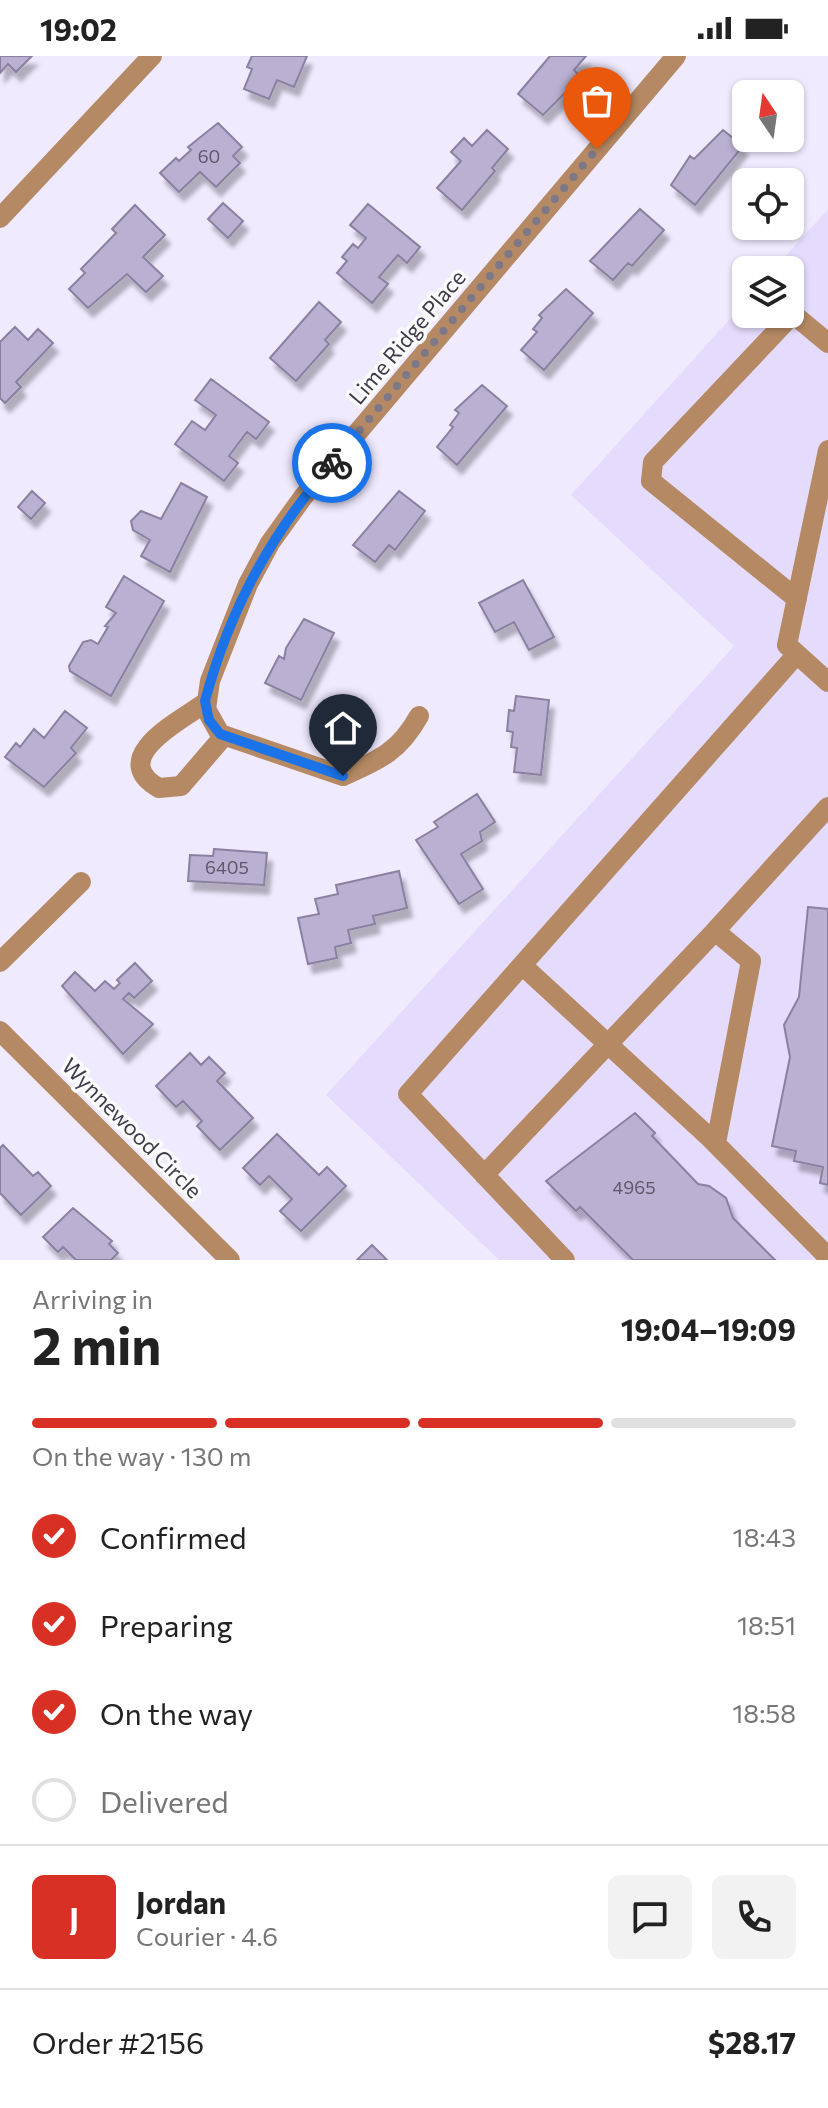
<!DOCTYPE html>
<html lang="en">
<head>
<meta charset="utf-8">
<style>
  :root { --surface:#fff; --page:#f2f2f2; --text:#222; --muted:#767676; --line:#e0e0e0; --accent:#d93025 }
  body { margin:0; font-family:Commissioner,sans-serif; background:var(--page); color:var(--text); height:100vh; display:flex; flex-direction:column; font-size:30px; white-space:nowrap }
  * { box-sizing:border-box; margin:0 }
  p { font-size:26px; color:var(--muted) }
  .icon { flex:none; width:44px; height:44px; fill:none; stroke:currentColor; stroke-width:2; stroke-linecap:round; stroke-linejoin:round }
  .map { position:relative; height:1204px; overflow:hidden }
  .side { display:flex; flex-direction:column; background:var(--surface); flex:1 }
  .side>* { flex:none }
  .needle { width:52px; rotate:347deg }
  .buttons { position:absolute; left:732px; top:24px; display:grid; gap:16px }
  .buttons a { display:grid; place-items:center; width:72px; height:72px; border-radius:12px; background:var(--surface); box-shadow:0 2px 6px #0004; font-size:40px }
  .pin { position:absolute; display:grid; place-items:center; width:68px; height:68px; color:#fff; margin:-82px -34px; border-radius:50% 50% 50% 0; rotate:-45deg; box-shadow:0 0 8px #0007 }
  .pin .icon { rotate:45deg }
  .courier { position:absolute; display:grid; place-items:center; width:80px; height:80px; margin:-40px; border:6px solid #1a73e8; border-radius:50%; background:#fff; color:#222; box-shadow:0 2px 10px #0007 }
  .overview em { font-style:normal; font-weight:700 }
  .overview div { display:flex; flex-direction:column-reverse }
  .overview { display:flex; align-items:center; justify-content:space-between; height:136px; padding:0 32px }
  h1 { font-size:52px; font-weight:700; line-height:60px }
  .bar { display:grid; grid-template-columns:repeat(4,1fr); gap:12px 8px; align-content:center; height:96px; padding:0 32px }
  .bar i { height:10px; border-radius:6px; background:var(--line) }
  .bar .active { background:var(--accent) }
  .bar p { grid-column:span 4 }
  .line { display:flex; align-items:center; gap:20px; padding:0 32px; border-top:2px solid var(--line) }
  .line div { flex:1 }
  .round { display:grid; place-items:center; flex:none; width:84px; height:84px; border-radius:12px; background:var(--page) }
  ol { padding:0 32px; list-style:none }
  li { display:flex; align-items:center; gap:24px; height:88px }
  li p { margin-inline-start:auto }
  li .icon { padding:8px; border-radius:50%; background:var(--accent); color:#fff; stroke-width:4 }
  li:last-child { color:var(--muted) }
  li i { width:44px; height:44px; border:4px solid var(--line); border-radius:50% }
  .status { display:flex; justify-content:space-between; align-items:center; height:56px; padding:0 40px; background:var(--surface); direction:ltr }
  .status svg { height:22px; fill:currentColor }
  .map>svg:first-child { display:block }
  .built { fill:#e5dcfd }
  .building { fill:#bab1d2; stroke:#8a81a0; stroke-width:2; filter:url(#shadow) }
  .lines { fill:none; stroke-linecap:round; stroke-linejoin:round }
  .minor { stroke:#b48963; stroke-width:20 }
  .done { stroke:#7c7888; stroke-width:8; stroke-dasharray:0 14.4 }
  .route { stroke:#1a73e8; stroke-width:10 }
  .labels { text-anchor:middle; stroke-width:7; stroke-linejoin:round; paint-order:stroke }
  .number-label { font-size:18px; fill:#5d586a }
  .street-label { font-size:22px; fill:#3e3a48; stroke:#fbfbfb }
</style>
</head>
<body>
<div class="status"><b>19:02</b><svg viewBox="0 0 49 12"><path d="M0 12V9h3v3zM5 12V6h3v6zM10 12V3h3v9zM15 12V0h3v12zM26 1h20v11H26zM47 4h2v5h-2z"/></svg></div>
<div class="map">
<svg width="828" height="1204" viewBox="0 0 828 1204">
  <defs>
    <filter id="shadow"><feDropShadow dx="5" dy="9" stdDeviation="2" flood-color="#0004"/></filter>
  </defs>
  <rect width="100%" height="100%" fill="#f0eaff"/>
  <path class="built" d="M828 153V1204H499L326 1039 734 590 571 439 746 245V258H790V214H773Z"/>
  <path class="building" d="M0 0H32L16 16 8 8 0 17Z
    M252 0H307L294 31 277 24 269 43 244 33 252 13 247 11Z
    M550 0H586L574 14 578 18 567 31 569 33 543 59 518 38Z
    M218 67 242 91 233 100 240 107 216 131 200 116 179 136 160 117 176 102 179 105 191 94 188 91Z
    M487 74 508 93 492 112 495 115 462 154 437 132 461 105 451 96 464 82 472 90Z
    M723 74 743 90 695 149 671 129 690 100 694 103Z
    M223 147 243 165 228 182 208 163Z
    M368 148 420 191 407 207 398 199 379 221 388 228 372 247 337 217 347 205 342 201 353 188 358 192 366 182 350 169Z
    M135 149 165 179 143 201 163 220 146 236 127 218 88 252 69 233 85 217 81 213 116 177 112 173Z
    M640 153 664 174 632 210 628 207 613 224 590 205Z
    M566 233 593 257 544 314 521 294 537 276 533 273 542 262 539 259Z
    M319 246 341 266 325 284 329 288 296 325 270 302Z
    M15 271 28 284 38 273 53 287 16 326 21 331 5 347 0 342V286Z
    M211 323 269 366 256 383 247 376 229 400 238 407 224 425 175 388 192 365 205 374 216 359 195 344Z
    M482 329 507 350 457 409 437 391 453 371 450 369 459 357 455 354Z
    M181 427 207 441 170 516 141 500 150 484 133 474 131 465 141 455 161 463Z
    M32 435 45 447 31 463 18 451Z
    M399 435 425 455 395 494 389 489 375 506 353 489Z
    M124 520 164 545 111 640 70 615 69 610 83 586 91 584 98 588 108 571 105 570 116 557 106 551Z
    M523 524 554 581 529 594 514 566 495 576 479 547Z
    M304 563 334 577 301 644 265 627 279 600 284 603 286 592Z
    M516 640 549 644 541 719 514 716 517 692 511 691 513 676 507 675 509 654 514 655Z
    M65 655 87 672 71 692 76 697 44 731 5 701 16 687 20 691 34 673 44 682Z
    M477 738 495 766 480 776 482 785 461 798 483 833 459 848 416 784 438 771 434 766Z
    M214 793 267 797 264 829 188 825 190 799 213 800Z
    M399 815 407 852 373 860 375 868 348 874 351 887 335 891 337 902 308 908 298 862 319 858 315 843 338 838 336 829Z
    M808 851 828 853V1129L820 1127 823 1111 794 1105 796 1095 772 1090 790 1001 784 969 799 941Z
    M135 907 152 925 134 942 129 937 123 943 153 968 123 998 62 930 75 916 95 935 105 925 114 933 120 927 117 924Z
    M190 997 201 1009 209 1001 225 1017 217 1025 253 1062 220 1094 197 1070 202 1065 183 1045 176 1051 156 1030Z
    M635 1057 655 1077 652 1080 698 1128 709 1130 726 1142 733 1162 775 1204H633L580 1151 576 1155 546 1125Z
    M277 1078 319 1119 327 1111 346 1130 301 1175 280 1155 292 1143 269 1120 260 1129 243 1112Z
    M3 1089 33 1120 38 1116 51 1130 21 1159 0 1137V1092Z
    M73 1152 112 1185 109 1188 118 1197 111 1204H76L63 1191 58 1196 43 1181Z
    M372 1189 387 1204H357Z"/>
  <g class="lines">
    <path class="minor" d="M0 162 152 0
      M828 394 787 589 828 626
      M797 543 651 425 653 406 793 258 828 287
      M205 647C181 664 106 702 159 732L181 730 224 680
      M419 660C399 696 379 704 343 720L220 678 206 653 210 625 248 528 270 487 303 441 676 0
      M715 875 828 751
      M0 906 81 826
      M523 910 710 1082 828 1201
      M0 975 230 1204
      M484 1119 715 875 751 905 716 1087
      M565 1204 408 1038 797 598"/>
  </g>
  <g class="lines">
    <path class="done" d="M332 407 597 93"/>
    <path class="route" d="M332 407C270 480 230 552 205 645L209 664 220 678 343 720"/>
  </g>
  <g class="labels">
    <g class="number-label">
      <text x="209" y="107">60</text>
      <text x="227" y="818">6405</text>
      <text x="634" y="1138">4965</text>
    </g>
    <g class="street-label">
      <text transform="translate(407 281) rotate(-50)" y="8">Lime Ridge Place</text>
      <text transform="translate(132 1072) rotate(45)" y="8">Wynnewood Circle</text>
    </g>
  </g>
</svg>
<div class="buttons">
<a><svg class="needle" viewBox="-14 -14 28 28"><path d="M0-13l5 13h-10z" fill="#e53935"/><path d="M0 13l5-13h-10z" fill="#767676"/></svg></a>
<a><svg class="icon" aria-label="locate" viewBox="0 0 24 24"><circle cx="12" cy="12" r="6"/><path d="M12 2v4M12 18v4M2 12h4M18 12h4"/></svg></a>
<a><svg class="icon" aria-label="layers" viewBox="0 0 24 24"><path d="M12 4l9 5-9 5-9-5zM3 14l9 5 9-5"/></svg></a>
</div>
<div class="pin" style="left:597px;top:93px;background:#ea580c"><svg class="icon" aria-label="bag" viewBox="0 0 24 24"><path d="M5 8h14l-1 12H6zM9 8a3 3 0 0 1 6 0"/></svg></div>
<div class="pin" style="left:343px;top:720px;background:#1f2937"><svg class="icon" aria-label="home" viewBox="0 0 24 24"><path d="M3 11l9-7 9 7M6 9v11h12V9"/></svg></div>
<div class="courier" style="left:332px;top:407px"><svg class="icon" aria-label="bike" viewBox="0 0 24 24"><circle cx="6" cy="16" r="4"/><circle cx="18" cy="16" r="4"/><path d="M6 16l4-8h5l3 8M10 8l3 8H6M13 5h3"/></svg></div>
</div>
<section class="side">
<div class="overview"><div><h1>2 min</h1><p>Arriving in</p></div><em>19:04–19:09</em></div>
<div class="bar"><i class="active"></i><i class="active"></i><i class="active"></i><i></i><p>On the way · 130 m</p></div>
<ol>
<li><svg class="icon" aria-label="check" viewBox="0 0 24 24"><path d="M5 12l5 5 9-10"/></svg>Confirmed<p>18:43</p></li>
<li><svg class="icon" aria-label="check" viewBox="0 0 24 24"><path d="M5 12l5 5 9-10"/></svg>Preparing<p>18:51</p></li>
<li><svg class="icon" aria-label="check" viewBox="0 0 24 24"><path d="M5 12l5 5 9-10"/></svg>On the way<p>18:58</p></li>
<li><i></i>Delivered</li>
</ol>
<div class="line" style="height:144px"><b class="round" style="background:var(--accent);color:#fff">J</b><div><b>Jordan</b><p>Courier · 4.6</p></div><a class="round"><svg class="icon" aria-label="chat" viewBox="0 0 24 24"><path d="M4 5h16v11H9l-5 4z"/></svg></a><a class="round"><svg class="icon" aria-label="phone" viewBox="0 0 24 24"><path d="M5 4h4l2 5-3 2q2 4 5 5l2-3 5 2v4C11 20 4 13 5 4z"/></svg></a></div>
<div class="line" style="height:104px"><div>Order #2156</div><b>$28.17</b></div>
</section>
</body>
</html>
